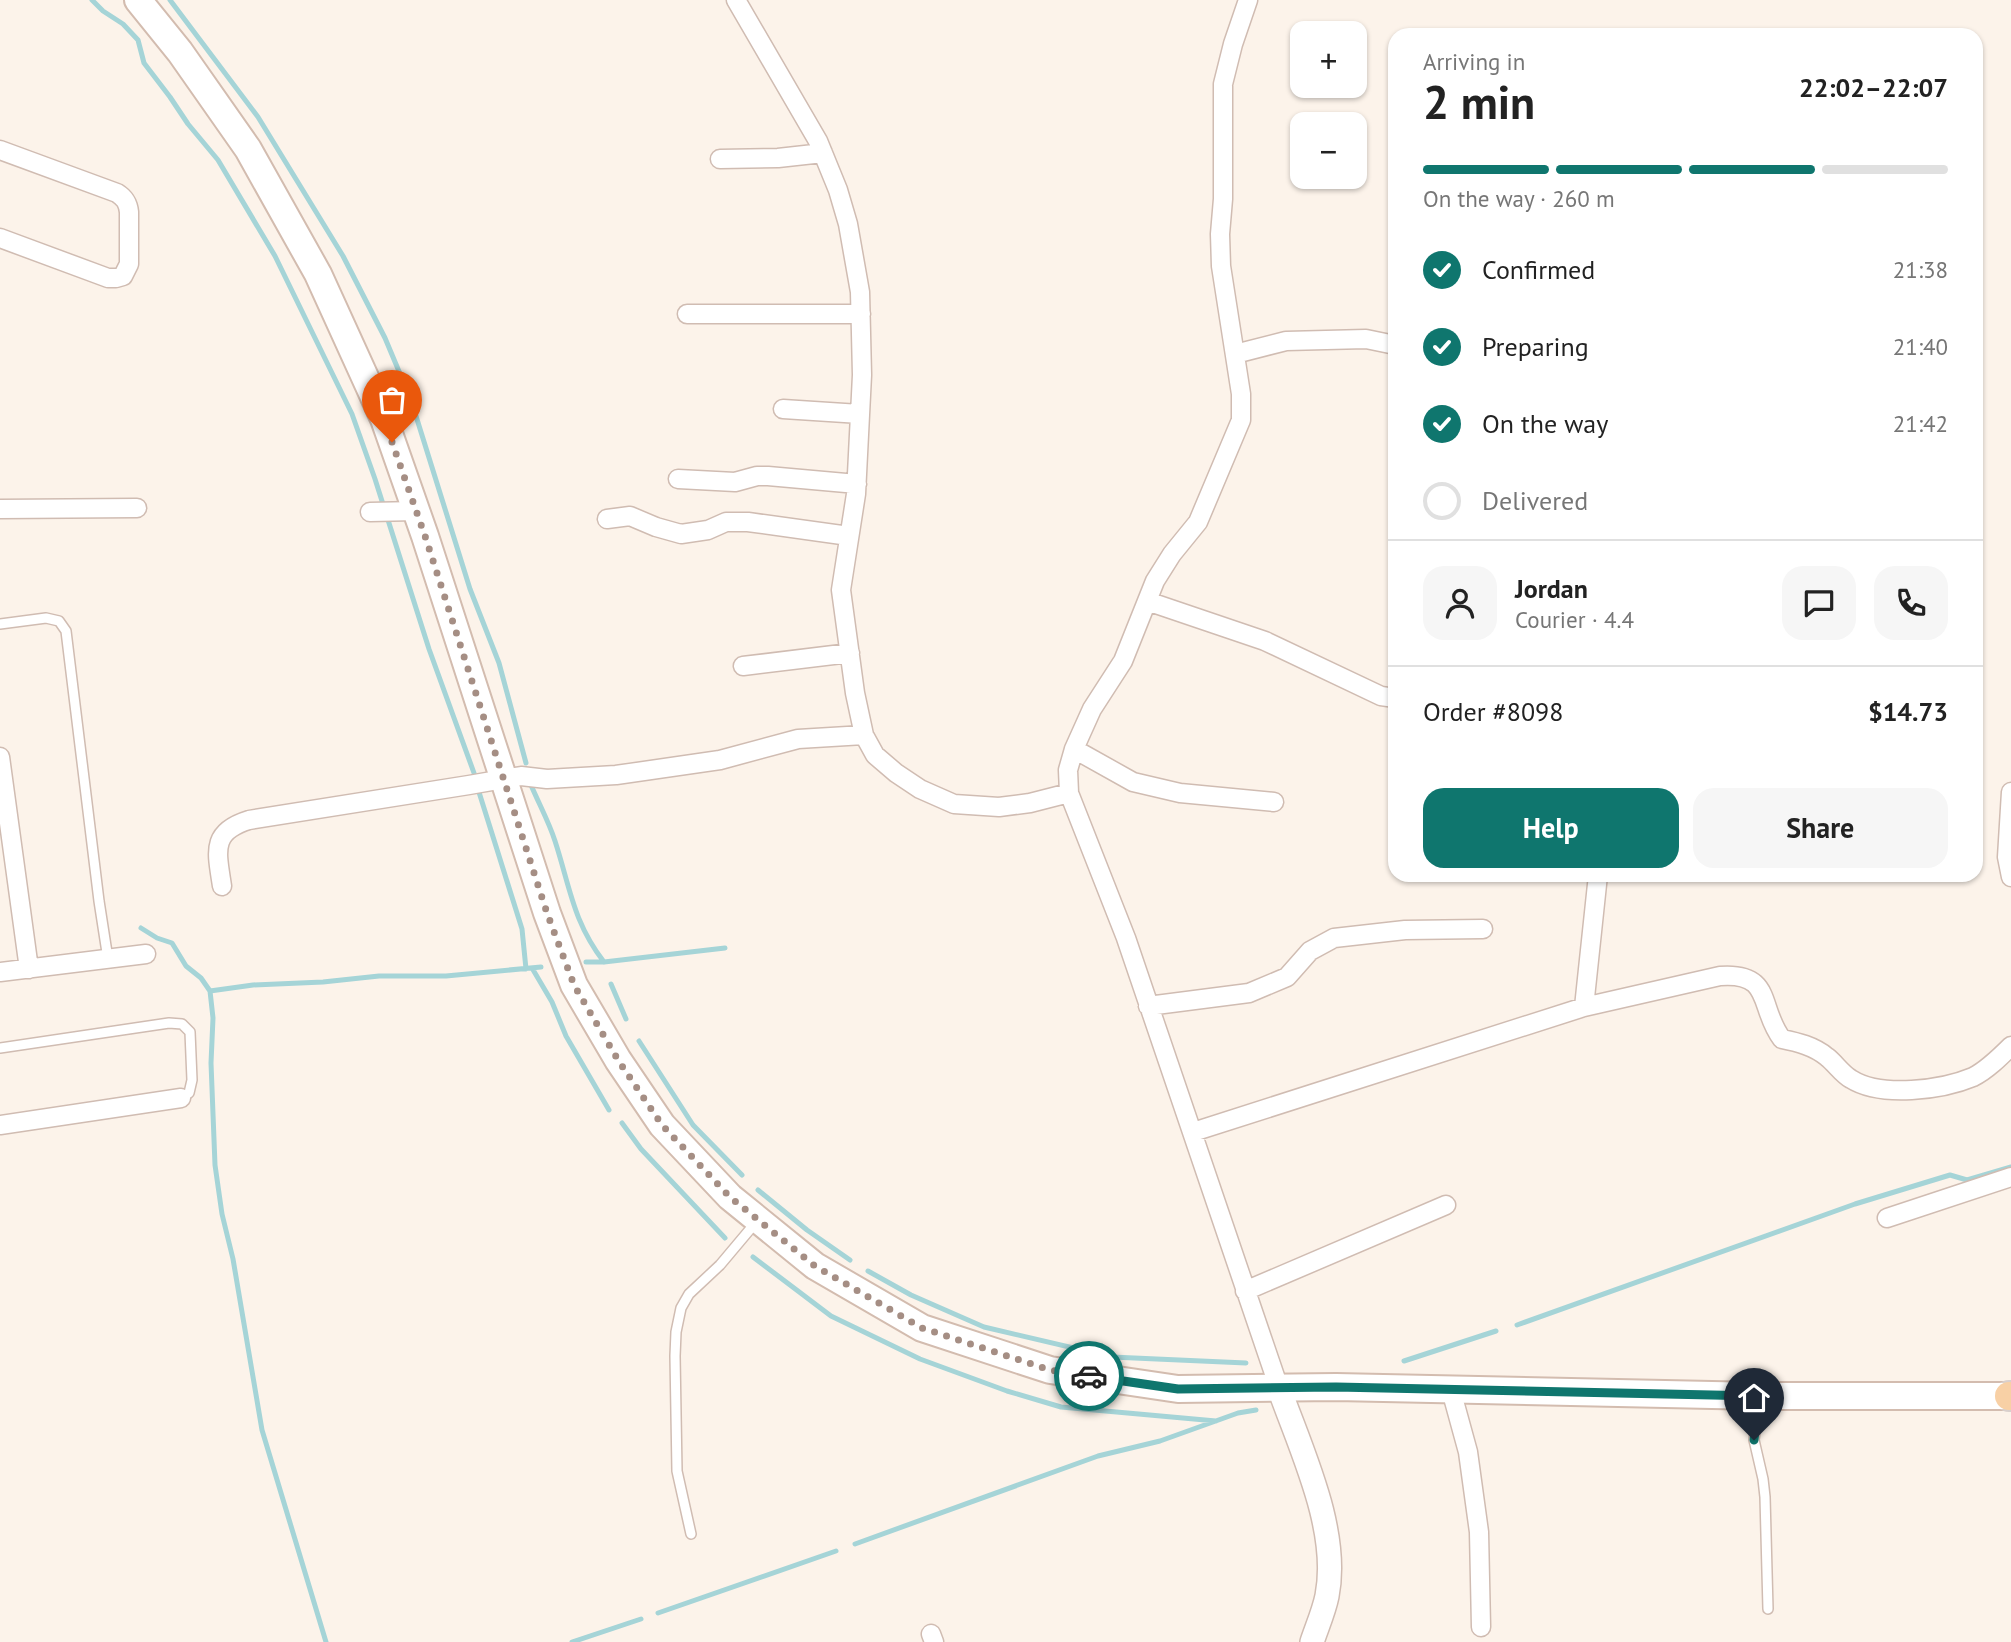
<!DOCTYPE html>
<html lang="en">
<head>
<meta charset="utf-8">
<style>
  :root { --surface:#fff; --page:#f6f6f6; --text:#222; --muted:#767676; --line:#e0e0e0; --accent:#0f766e }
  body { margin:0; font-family:"PT Sans",sans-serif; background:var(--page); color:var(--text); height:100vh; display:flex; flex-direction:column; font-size:26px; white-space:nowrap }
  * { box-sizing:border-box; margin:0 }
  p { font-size:23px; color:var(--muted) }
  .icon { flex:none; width:38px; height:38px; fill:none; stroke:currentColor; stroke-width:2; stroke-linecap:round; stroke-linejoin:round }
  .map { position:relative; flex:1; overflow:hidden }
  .side { position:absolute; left:1388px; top:28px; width:595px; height:854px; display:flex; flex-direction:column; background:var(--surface); border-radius:21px; box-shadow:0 2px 5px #0004 }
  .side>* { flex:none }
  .fabs { position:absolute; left:1290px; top:21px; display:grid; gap:14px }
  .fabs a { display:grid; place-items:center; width:77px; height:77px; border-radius:14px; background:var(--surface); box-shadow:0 2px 5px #0004; font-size:35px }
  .pin { position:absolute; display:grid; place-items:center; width:60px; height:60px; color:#fff; margin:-72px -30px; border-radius:50% 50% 50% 0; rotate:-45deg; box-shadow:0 0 7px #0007 }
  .pin .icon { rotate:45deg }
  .courier { position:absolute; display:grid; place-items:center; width:70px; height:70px; margin:-35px; border:5px solid #0f766e; border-radius:50%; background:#fff; color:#222; box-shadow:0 2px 9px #0007 }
  .headline em { font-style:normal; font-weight:700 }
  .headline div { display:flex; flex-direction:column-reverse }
  .headline { display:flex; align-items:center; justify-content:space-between; height:119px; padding:0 35px }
  h1 { font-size:46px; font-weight:700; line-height:52px }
  .bar { display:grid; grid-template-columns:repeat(4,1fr); gap:10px 7px; align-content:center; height:84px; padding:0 35px }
  .bar i { height:9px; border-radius:5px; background:var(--line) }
  .bar .selected { background:var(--accent) }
  .bar p { grid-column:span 4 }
  .line { display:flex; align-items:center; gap:18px; padding:0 35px; border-top:2px solid var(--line) }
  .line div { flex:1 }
  .round { display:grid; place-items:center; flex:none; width:74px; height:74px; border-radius:21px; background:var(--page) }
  ol { padding:0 35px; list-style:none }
  li { display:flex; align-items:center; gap:21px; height:77px }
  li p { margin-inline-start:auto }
  li .icon { padding:7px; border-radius:50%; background:var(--accent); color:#fff; stroke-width:4 }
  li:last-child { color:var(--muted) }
  li i { width:38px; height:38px; border:4px solid var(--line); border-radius:50% }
  .primary-button { display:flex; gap:14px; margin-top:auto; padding:14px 35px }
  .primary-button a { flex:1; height:80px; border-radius:21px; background:var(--accent); color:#fff; font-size:28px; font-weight:700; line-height:80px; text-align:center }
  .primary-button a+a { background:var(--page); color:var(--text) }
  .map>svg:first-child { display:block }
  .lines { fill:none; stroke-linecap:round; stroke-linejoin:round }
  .stream { stroke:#a5d4d7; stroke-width:5 }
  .service-casing { stroke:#d0bcb2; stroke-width:12 }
  .minor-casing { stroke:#d0bcb2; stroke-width:21 }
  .tertiary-casing { stroke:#d0bcb2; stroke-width:26 }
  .secondary-casing { stroke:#d3bcaf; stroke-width:30 }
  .primary-casing { stroke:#d9d0cd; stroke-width:32 }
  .service { stroke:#fff; stroke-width:9 }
  .minor { stroke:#fff; stroke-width:18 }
  .tertiary { stroke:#fff; stroke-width:23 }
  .secondary { stroke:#fff; stroke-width:26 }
  .primary { stroke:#f8d0a5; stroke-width:28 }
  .done { stroke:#a58e84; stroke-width:7; stroke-dasharray:0 12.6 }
  .route { stroke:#0f766e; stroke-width:9 }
</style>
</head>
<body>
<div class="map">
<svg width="2011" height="1642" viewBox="0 0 2011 1642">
  <rect width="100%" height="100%" fill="#fcf3ea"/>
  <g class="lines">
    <path class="stream" d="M92 0 103 11 123 24 138 40 144 63 170 97 188 124 218 160 275 256 352 414 375 479 429 649 474 773
      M170 0 258 117 343 256 385 338 411 400 470 589 499 663 526 763
      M531 785C539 804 549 822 555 841 570 887 573 922 604 962
      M478 789 522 929 526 969
      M141 928 157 938 172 943 186 966 201 978 210 991
      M586 962H604L725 948
      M532 968 552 1002 566 1036 609 1110
      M611 984 626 1019
      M639 1041 693 1125 742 1175
      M622 1123 641 1149 725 1238
      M758 1190 807 1230 850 1260
      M753 1257 831 1316 920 1359 1007 1391 1061 1407 1216 1421
      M868 1271 911 1295 984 1327 1112 1357 1246 1363
      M1517 1325 1855 1204 1950 1175 1967 1180 2011 1167
      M1404 1361 1496 1331
      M855 1544 1098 1456 1160 1441 1238 1413 1256 1410
      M658 1613 836 1551
      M326 1642 262 1430 233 1259 222 1214 215 1165 211 1063 213 1018 210 991 253 985 323 982 379 976H446L541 967
      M572 1642 641 1619"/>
    <g class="service-casing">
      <path id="service" d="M0 624 46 618 59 621 66 631 99 901 108 959
        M0 1048 169 1023 182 1024 190 1032 192 1080 189 1093 181 1098
        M1759 1398 1754 1440 1763 1479 1765 1497 1768 1609
        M691 1534 677 1471 675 1356 676 1332 681 1308 689 1294 720 1265 757 1221"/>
    </g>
    <g class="minor-casing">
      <path id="minor" d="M736 0 818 141 838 190 848 224 860 292 862 375 856 494 841 590 855 693 864 735 875 755 896 773 920 789 954 804 999 807 1030 803 1069 793
        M1248 0 1233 44 1223 84V199L1220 234 1221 266 1241 394V420L1198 522 1172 554 1155 581 1123 661 1092 709 1074 749 1068 770 1069 793 1126 938 1279 1388
        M0 150 117 193C125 198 128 203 129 212V264L123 276 116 278H108L0 238
        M720 159 778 158 823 153
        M687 314H861
        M1235 354 1286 341 1366 339 1395 345
        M783 409 860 414
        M678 479 735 482 757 476H768L857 484
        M0 509 137 508
        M370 512 416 511
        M607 519 630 516 656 527 681 534 708 530 726 522H748L849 536
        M1147 601 1265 641 1381 696 1395 698
        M743 666 850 653
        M1074 749 1133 782 1180 793 1274 802
        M0 757 29 969
        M2011 792 2007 857 2011 877
        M222 886C217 852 210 832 249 820L469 785 521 776 547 779 616 775 720 760 798 739 864 735
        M0 972 146 954
        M1148 1006 1249 993 1287 977 1310 951 1334 938 1405 930 1483 929
        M1584 1007 1598 875
        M0 1125 181 1098
        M1193 1132 1584 1007 1720 976C1774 972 1758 1008 1782 1039 1797 1042 1814 1046 1827 1057 1835 1063 1842 1074 1851 1079 1881 1098 1942 1090 1973 1077 1987 1070 2000 1057 2011 1046
        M1887 1218 2011 1177
        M1245 1291 1446 1205
        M1451 1390 1468 1452 1479 1532 1481 1627
        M931 1634 934 1642"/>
    </g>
    <g class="tertiary-casing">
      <path id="tertiary" d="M1279 1388C1301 1450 1340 1530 1327 1596 1324 1611 1317 1627 1312 1642"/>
    </g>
    <g class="secondary-casing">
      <path id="secondary" d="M138 0 180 52 248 149 318 274 384 419 425 536 547 913 574 985 618 1060 662 1125 730 1197 815 1266 922 1328 1050 1370 1178 1389 1336 1387 1759 1396H2011"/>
    </g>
    <g class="primary-casing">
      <path id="primary" d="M2009 1396H2011"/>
    </g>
    <use href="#service" class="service"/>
    <use href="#minor" class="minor"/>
    <use href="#tertiary" class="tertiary"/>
    <use href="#secondary" class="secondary"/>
    <use href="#primary" class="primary"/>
  </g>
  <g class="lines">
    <path class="done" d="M392 442 425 536 547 913 574 985 618 1060 662 1125 730 1197 815 1266 922 1328 1050 1370 1089 1376"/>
    <path class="route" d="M1089 1376 1178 1389 1336 1387 1759 1396 1754 1440"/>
  </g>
</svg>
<div class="fabs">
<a>+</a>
<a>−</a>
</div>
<div class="pin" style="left:392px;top:442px;background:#ea580c"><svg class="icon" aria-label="bag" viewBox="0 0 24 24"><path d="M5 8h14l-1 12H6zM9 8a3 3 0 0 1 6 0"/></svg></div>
<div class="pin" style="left:1754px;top:1440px;background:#1f2937"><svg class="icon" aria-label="home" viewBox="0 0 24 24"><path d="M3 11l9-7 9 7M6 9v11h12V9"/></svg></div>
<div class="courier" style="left:1089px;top:1376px"><svg class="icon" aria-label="car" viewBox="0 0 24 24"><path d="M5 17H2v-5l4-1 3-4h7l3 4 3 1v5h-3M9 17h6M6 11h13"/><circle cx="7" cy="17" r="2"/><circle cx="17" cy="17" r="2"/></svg></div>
<section class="side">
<div class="headline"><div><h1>2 min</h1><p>Arriving in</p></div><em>22:02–22:07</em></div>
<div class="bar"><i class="selected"></i><i class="selected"></i><i class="selected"></i><i></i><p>On the way · 260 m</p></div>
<ol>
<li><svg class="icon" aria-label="check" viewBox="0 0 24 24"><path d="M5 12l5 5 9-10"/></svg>Confirmed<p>21:38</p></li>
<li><svg class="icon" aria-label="check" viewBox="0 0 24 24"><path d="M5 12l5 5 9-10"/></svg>Preparing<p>21:40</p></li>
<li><svg class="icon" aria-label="check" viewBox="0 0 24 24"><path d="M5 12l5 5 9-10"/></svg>On the way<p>21:42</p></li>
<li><i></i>Delivered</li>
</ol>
<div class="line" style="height:126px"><a class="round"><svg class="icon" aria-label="person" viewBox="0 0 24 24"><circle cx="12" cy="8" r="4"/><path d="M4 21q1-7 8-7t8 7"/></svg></a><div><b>Jordan</b><p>Courier · 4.4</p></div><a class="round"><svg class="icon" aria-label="chat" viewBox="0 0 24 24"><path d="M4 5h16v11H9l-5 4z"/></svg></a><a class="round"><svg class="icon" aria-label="phone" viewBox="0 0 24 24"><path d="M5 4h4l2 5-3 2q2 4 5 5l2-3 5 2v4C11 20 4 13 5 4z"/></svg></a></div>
<div class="line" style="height:91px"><div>Order #8098</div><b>$14.73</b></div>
<div class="primary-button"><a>Help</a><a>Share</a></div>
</section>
</div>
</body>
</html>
